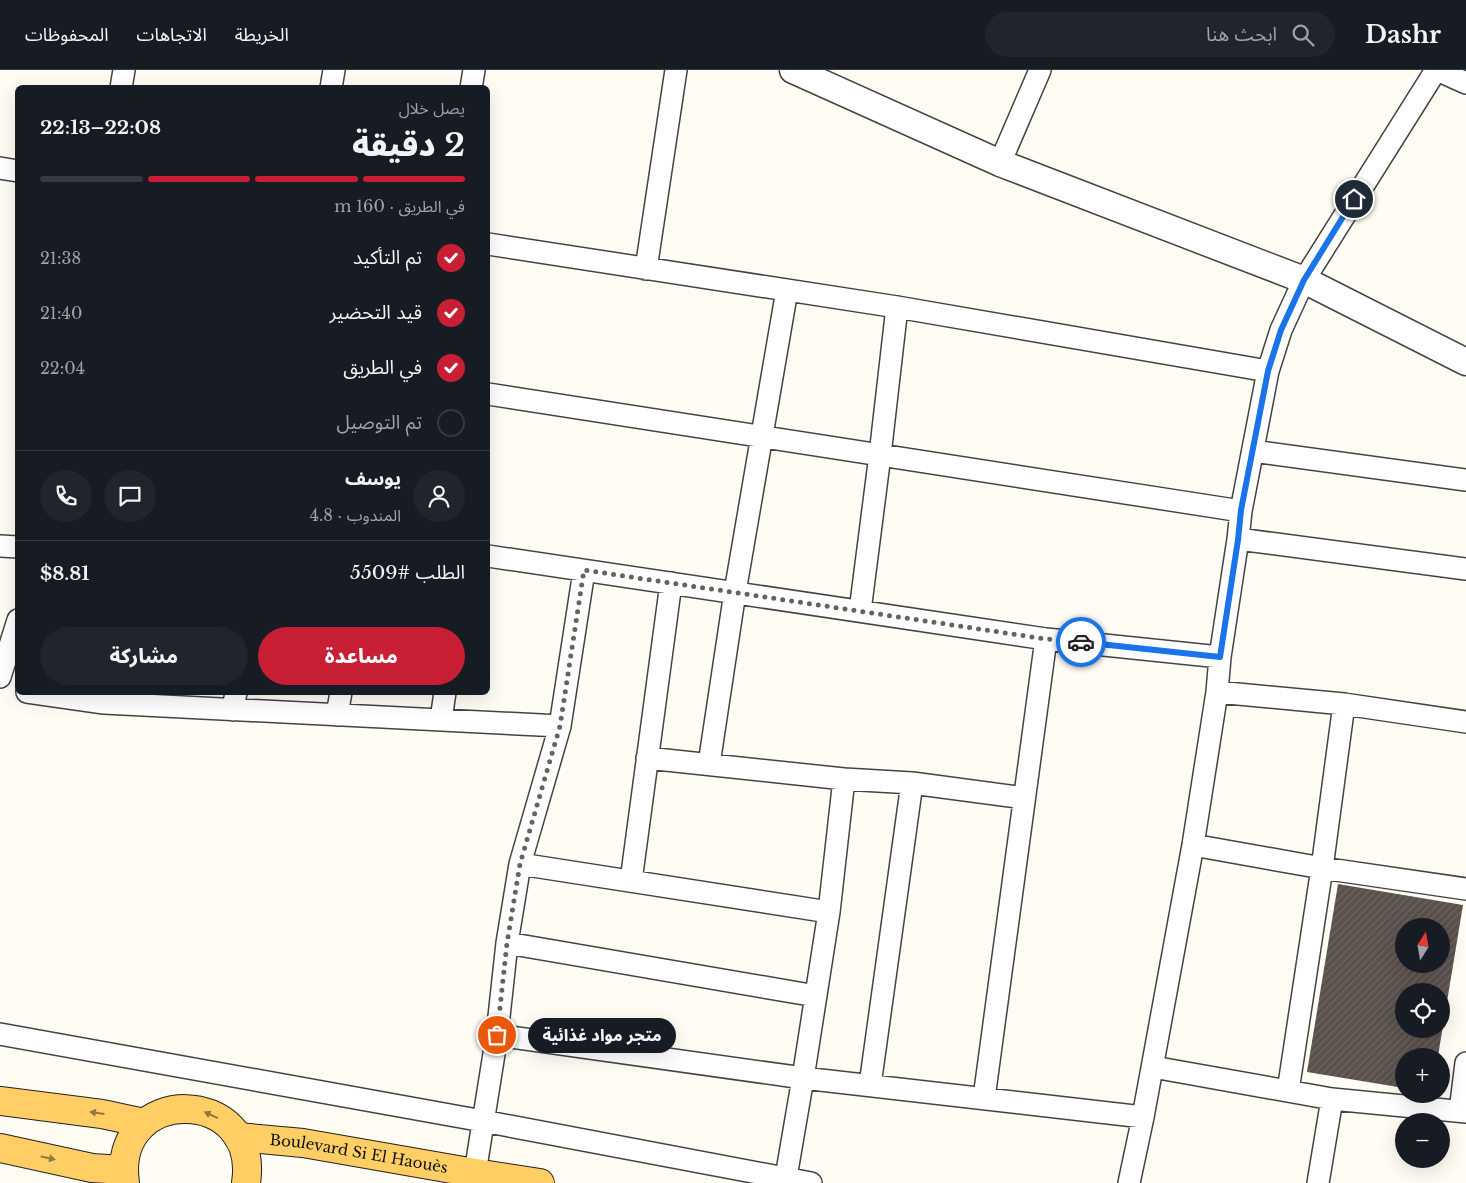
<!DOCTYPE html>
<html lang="ar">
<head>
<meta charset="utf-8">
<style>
  :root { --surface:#171b24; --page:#20242c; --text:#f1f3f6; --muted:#9ea1a6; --line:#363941; --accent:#c91f34 }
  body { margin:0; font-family:"Libre Baskerville","Noto Sans Arabic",serif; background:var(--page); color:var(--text); direction:rtl; height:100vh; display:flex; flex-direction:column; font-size:19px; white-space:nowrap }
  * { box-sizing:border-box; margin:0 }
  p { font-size:16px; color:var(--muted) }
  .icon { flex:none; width:28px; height:28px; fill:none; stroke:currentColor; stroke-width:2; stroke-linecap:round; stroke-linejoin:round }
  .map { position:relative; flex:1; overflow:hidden; direction:ltr }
  .details { position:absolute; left:15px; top:15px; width:475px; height:610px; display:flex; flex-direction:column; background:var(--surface); border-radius:8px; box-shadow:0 5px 20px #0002; direction:rtl }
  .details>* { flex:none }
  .needle { width:32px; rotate:11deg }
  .controls { position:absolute; left:1395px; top:848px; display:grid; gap:10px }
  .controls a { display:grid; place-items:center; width:55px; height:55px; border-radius:50%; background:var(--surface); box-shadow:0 5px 20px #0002; font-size:25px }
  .pin { position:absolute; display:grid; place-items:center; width:42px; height:42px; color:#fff; margin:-21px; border:2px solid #fff; border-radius:50%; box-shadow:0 1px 5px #0007 }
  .courier { position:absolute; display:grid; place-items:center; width:50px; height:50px; margin:-25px; border:4px solid #1a73e8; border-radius:50%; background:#fff; color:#222; box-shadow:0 1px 6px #0007 }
  .bubble { position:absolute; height:35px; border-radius:18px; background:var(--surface); box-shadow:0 5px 20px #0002; font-size:16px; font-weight:800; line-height:35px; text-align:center; direction:rtl }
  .headline em { font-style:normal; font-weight:800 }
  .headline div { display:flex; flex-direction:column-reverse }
  .headline { display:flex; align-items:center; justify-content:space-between; height:85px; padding:0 25px }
  h1 { font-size:32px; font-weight:800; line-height:38px }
  .bar { display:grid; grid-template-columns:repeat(4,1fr); gap:8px 5px; align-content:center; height:60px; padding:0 25px }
  .bar i { height:6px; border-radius:4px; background:var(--line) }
  .bar .on { background:var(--accent) }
  .bar p { grid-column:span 4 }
  .line { display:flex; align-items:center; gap:12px; padding:0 25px; border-top:1px solid var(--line) }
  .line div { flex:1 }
  .round { display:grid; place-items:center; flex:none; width:52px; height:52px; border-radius:26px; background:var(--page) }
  ol { padding:0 25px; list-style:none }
  li { display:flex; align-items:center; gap:15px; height:55px }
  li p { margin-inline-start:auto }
  li .icon { padding:5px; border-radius:50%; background:var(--accent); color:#fff; stroke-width:4 }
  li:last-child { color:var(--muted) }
  li i { width:28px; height:28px; border:2px solid var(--line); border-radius:50% }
  .button { display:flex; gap:10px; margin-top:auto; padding:10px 25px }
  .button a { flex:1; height:58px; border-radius:30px; background:var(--accent); color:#fff; font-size:20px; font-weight:800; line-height:58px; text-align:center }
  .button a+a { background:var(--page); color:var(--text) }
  header { display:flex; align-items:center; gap:30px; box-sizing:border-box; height:70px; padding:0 25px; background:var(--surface); border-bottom:1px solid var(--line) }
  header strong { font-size:24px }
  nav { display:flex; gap:28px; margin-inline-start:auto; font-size:18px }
  .search { width:350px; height:45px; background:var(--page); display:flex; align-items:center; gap:12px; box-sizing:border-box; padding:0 18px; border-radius:28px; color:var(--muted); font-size:19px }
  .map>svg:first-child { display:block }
  .building { fill:url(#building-hatch); fill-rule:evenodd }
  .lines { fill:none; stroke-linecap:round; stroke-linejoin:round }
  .minor-casing { stroke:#434343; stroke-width:24 }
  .tertiary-casing { stroke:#434343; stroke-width:29 }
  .primary-casing { stroke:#212121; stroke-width:30 }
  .minor { stroke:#fff; stroke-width:21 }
  .tertiary { stroke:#fff; stroke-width:26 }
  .primary { stroke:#ffce64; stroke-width:28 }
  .oneway { fill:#93783e }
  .done { stroke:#646360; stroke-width:5; stroke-dasharray:0 9 }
  .route { stroke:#1a73e8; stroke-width:6 }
  .labels { text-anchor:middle; stroke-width:5; stroke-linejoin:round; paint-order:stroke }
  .street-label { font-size:15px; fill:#101010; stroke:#fff }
</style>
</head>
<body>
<header>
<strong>Dashr</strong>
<div class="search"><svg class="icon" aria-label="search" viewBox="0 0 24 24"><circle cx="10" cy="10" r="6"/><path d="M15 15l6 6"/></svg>ابحث هنا</div>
<nav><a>الخريطة</a><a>الاتجاهات</a><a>المحفوظات</a></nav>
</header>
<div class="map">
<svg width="1466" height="1113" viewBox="0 0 1466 1113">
  <defs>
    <pattern id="building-hatch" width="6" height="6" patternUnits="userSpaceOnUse" patternTransform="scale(1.25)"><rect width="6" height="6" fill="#5a504c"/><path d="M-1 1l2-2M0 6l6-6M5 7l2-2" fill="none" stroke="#6d6561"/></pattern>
  </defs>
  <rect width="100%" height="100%" fill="#fffcf4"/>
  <path class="building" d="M1338 814 1463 835 1438 986H1404V1018L1307 1002ZM1404 856H1441V894H1404ZM1404 921H1441V959H1404Z"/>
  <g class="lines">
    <g class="minor-casing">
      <path id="minor" d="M1437 0 1466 13
        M121 18 124 0
        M331 18 334 0
        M471 18 474 0
        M1000 93 1040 0
        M0 98 18 101
        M488 174 897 237 1268 301
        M646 199 676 0
        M488 324 1241 441
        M1253 381 1466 410
        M1238 469 1466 499
        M0 476 18 477
        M488 486 1046 569 1220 587
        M860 541 880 385 897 237
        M0 607 18 550
        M27 622 104 633 560 656
        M1217 622 1344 634 1466 652
        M233 640 236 622
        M337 645 341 622
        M441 650 445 622
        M647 688 844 709
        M709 694 735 522 787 220
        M1193 775 1322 798 1466 819
        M520 794 829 842
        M631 811 671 513
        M507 873 816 926
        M0 964 483 1051 811 1113
        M497 965 803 1008 1143 1047
        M1153 997 1332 1029 1466 1042
        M870 1015 912 713
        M1288 1021 1322 798 1344 634
        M984 1028 1046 569
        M1460 1041 1466 993
        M475 1103 497 965 507 873 520 794 560 656 584 501
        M785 1113 803 1008 829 842 844 709 912 713 1024 728
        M1129 1113 1143 1047 1193 775 1217 622 1220 587 1238 469 1241 441 1268 301 1281 260 1304 210 1436 0
        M1318 1113 1332 1029"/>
    </g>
    <g class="tertiary-casing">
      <path id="tertiary" d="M793 0 1000 93 1304 210 1466 292"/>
    </g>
    <g class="primary-casing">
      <g id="primary">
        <path d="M0 1031 102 1044 144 1053"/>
        <path id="s1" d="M238 1067 303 1073 475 1103 540 1113"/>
        <path d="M0 1078 92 1098 123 1100"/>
        <path d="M125 1113C111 1013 261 1016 246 1113"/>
      </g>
    </g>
    <use href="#minor" class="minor"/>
    <use href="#tertiary" class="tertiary"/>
    <use href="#primary" class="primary"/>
  </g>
  <defs><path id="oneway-solid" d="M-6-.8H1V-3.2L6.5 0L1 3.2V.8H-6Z" transform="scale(1.25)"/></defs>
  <g class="oneway">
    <use href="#oneway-solid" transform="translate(97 1043) rotate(-172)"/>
    <use href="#oneway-solid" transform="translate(211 1045) rotate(-155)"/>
    <use href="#oneway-solid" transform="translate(48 1088) rotate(12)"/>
  </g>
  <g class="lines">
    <path class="done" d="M497 965 507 873 520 794 560 656 584 500 1046 569 1081 572"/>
    <path class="route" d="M1081 572 1220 587 1238 470 1241 440 1268 301 1281 260 1304 210 1354 129"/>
  </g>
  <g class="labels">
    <g class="street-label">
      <text dy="5" stroke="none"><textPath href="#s1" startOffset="122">Boulevard Si El Haouès</textPath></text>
    </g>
  </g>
</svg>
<div class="controls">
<a><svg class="needle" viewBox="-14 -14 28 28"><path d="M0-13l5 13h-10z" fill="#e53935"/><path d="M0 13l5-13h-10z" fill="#9ea1a6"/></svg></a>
<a><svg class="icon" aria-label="locate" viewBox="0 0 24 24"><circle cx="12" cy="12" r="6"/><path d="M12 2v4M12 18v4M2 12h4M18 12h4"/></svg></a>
<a>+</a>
<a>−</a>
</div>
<div class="pin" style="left:497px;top:965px;background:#ea580c"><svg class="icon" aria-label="bag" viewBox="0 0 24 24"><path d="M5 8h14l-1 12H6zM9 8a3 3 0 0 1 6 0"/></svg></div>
<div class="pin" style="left:1354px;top:129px;background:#1f2937"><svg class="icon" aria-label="home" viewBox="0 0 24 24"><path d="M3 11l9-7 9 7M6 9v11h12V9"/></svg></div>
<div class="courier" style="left:1081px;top:572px"><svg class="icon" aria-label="car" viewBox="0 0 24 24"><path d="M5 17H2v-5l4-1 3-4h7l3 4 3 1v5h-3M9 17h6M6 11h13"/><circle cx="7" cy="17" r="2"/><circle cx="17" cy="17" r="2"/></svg></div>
<div class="bubble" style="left:528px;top:948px;width:148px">متجر مواد غذائية</div>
<section class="details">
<div class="headline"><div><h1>2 دقيقة</h1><p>يصل خلال</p></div><em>22:08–22:13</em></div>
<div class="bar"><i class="on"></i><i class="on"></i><i class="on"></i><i></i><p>في الطريق · 160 m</p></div>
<ol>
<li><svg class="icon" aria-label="check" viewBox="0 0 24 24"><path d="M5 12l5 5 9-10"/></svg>تم التأكيد<p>21:38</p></li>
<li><svg class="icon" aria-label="check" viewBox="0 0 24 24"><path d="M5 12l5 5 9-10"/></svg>قيد التحضير<p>21:40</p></li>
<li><svg class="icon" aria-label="check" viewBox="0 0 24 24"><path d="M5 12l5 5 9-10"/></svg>في الطريق<p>22:04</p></li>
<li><i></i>تم التوصيل</li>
</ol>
<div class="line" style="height:90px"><a class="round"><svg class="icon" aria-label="person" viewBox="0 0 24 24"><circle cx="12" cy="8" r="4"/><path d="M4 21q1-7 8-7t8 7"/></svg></a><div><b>يوسف</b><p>المندوب · 4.8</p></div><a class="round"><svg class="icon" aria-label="chat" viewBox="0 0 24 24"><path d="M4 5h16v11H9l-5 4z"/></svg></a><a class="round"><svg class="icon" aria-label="phone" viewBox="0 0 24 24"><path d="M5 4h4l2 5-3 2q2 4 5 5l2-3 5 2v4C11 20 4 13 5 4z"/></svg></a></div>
<div class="line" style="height:65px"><div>الطلب #5509</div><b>$8.81</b></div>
<div class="button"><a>مساعدة</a><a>مشاركة</a></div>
</section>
</div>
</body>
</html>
